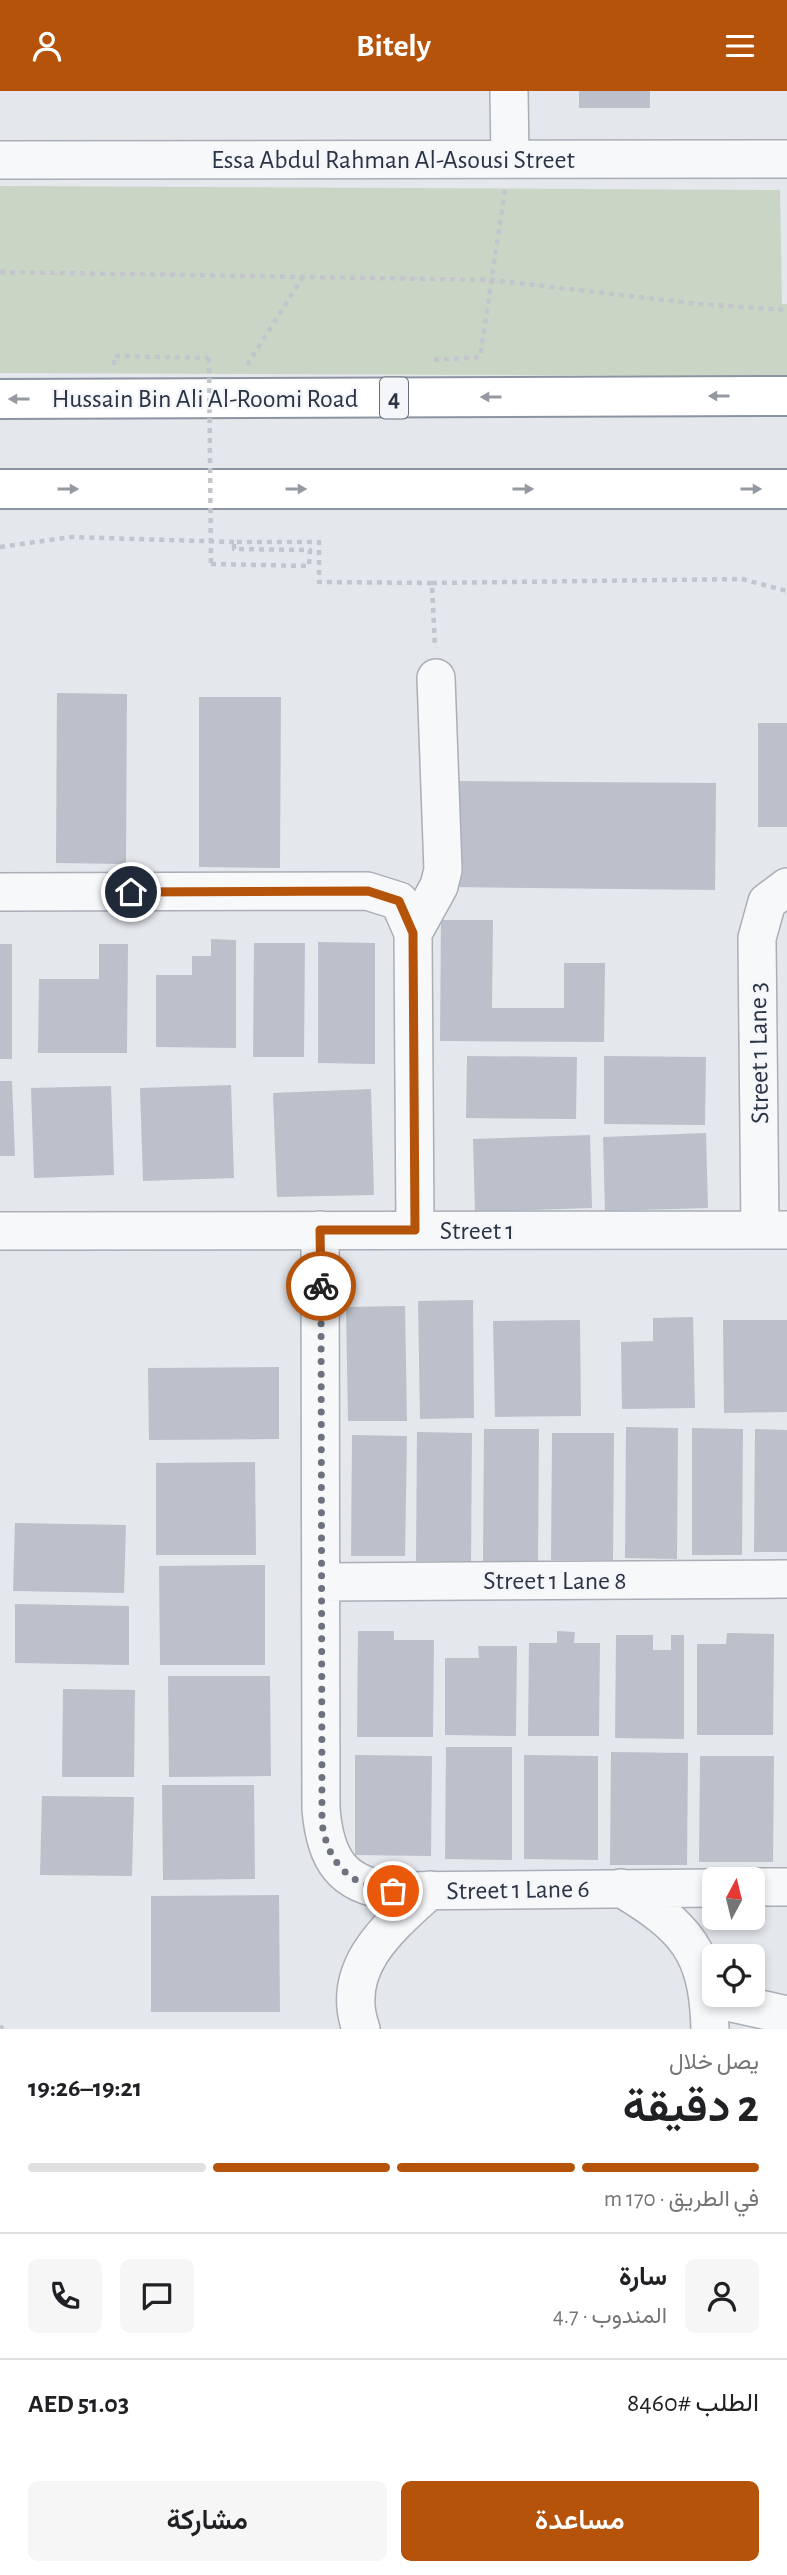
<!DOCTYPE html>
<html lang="ar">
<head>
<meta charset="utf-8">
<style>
  :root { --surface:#fff; --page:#f6f6f6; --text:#202124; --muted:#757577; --line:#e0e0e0; --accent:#b45309 }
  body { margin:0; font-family:"Alegreya Sans",Vazirmatn,sans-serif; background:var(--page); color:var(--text); direction:rtl; height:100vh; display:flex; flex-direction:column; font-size:26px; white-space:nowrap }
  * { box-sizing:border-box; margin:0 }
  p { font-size:23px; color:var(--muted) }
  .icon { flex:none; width:38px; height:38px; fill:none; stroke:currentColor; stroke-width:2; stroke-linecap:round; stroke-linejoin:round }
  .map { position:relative; height:1938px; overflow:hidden; direction:ltr }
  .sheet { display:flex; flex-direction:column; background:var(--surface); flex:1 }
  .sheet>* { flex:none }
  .needle { width:46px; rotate:7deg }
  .controls { position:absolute; left:702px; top:1776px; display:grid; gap:14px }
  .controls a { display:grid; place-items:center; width:63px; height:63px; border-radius:10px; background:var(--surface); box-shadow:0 4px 10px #0003; font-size:35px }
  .pin { position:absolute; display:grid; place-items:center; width:60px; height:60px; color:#fff; margin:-30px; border:4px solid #fff; border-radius:50%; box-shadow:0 2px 7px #0007 }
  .courier { position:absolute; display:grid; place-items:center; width:70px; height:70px; margin:-35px; border:5px solid #b45309; border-radius:50%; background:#fff; color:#222; box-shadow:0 2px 9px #0007 }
  .overview em { font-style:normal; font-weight:600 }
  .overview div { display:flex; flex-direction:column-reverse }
  .overview { display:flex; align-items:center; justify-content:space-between; height:119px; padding:0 28px }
  h1 { font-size:46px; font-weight:600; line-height:52px }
  .bar { display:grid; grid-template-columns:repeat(4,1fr); gap:10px 7px; align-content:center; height:84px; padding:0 28px }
  .bar i { height:9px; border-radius:5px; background:var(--line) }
  .bar .active { background:var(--accent) }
  .bar p { grid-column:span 4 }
  .line { display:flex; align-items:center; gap:18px; padding:0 28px; border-top:2px solid var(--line) }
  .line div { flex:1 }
  .round { display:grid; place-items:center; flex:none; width:74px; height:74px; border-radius:10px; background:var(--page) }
  .cta { display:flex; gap:14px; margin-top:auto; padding:14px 28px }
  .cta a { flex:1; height:80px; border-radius:10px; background:var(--accent); color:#fff; font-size:28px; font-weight:600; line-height:80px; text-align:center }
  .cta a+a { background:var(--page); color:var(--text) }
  header { display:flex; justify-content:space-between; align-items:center; height:91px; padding:0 28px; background:var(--accent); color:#fff; font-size:32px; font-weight:600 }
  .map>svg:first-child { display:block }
  .green { fill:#c9d6c5 }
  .building { fill:#bbc0ca }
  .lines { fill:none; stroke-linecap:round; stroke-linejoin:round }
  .minor-casing { stroke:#a9aeb7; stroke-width:40 }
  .highway-casing { stroke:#8b94a3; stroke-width:42 }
  .path { stroke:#c2c5cb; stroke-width:4.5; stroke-dasharray:5 5; stroke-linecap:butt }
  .minor { stroke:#f7f8fa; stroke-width:37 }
  .highway { stroke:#fff; stroke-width:38 }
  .path-bridge { stroke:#c2c5cb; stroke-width:4.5; stroke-dasharray:5 5; stroke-linecap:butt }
  .oneway { fill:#959aa2 }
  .done { stroke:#6c737f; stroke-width:7; stroke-dasharray:0 12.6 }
  .route { stroke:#b45309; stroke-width:9 }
  .labels { text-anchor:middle; stroke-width:5; stroke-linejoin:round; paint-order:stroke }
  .shield { fill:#f4f6f9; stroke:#676e7b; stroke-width:2 }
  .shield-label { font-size:24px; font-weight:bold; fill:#2b3445 }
  .street-label { font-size:26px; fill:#2b3445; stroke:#f4f6f9 }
</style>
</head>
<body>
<header><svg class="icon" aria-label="menu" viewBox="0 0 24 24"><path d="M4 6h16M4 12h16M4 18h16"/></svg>Bitely<svg class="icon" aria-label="person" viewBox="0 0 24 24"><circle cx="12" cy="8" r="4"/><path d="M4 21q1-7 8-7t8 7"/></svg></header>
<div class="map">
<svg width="787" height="1938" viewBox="0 0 787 1938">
  <rect width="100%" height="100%" fill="#e4e7ec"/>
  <path class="green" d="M0 95 780 99 782 213H787V285L0 282Z"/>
  <path class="building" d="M579 0H650V17H579Z
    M57 602 127 603 126 773 56 772Z
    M199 606H281L280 777 199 776Z
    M758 632H787V736H758Z
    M453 690 716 692 715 799 452 796Z
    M441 829H493L492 917H564V872H605L604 951 440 950Z
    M211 848 236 849V957L156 956V884H192V865H211Z
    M318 851 375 852V973L318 972Z
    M254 852H305L304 966H253Z
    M0 853H12V968H0Z
    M99 853H128L127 962H38L39 888H99Z
    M467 965 577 966 576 1028 466 1027Z
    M604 965 706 966 705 1034 604 1033Z
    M0 990H12L15 1065H0Z
    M231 994 234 1087 143 1090 140 997Z
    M111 995 114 1084 34 1087 31 997Z
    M371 998 374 1104 277 1106 273 1002Z
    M706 1042 708 1117 605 1120 603 1046Z
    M590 1044 592 1117 475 1121 473 1048Z
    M473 1209 474 1327 420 1328 418 1210Z
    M405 1215 407 1330H348L346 1216Z
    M693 1226 695 1317 622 1318 621 1251 653 1250V1227Z
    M580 1229 581 1325 495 1326 493 1230Z
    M723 1229H787V1321L724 1322Z
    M279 1276V1348L149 1349 148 1277Z
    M626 1336 678 1337 677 1468 625 1467Z
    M692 1337 743 1338 742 1464H692Z
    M484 1338H539L538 1473 483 1472Z
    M755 1338 787 1339V1461H754Z
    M417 1341 472 1342 471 1471 416 1470Z
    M552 1342H614L613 1469H551Z
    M352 1344 407 1345 405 1465H351Z
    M255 1371 256 1464H156V1372Z
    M15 1432 126 1434 124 1502 13 1500Z
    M265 1474V1574H160L159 1475Z
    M15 1513 129 1515V1574L15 1572Z
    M358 1540H394V1549H434L433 1646H357Z
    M557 1540 575 1541 574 1552H600L599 1645H528L529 1552H557Z
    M727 1542 774 1543 773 1644H697V1553H726Z
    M616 1544H653V1559H671V1544H684V1648L615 1647Z
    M478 1555H517L516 1645 445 1644V1567H479Z
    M168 1585H270L271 1685 169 1686Z
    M63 1598 135 1599 134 1686H62Z
    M446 1656H512V1769L445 1768Z
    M611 1661 688 1662 687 1774H610Z
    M355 1664 432 1665 431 1765 355 1764Z
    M524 1664 598 1665V1769L524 1768Z
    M700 1665H774L773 1771H699Z
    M162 1694H254L255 1788 163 1789Z
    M42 1705 134 1706 132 1785 40 1784Z
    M279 1804 280 1921H151V1805Z"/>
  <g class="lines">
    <g class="minor-casing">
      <path id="minor" d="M509 0 510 68
        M0 69 787 68
        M0 801 367 800 399 810 413 842 415 1139
        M413 842 439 795 443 779 436 587
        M320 1139 321 1718C325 1767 341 1795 393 1800L714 1797
        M760 1139 757 847 767 811 787 796
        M0 1140 787 1139
        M323 1491 787 1488
        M752 1796H787
        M621 1797C686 1836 708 1860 710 1938
        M709 1907 787 1924
        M361 1938C339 1877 389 1836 430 1799"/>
    </g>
    <g class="highway-casing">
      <path id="highway" d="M0 308 787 305
        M0 398H787"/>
    </g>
    <path class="path" d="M0 181 492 189 699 213 787 219
      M434 269 480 266 505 99
      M114 274V265L209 267
      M247 274 304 184
      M0 456 71 446 234 451
      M211 473 309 475 310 459 234 458V451H319V491L432 492 435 557
      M432 492 742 488 787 500
      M0 1935 3 1938"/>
    <use href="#minor" class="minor"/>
    <use href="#highway" class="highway"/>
    <path class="path-bridge" d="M209 267 211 473"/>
  </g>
  <defs><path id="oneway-solid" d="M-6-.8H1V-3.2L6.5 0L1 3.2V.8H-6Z" transform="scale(1.75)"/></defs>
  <g class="oneway">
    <use href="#oneway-solid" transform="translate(719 305) rotate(180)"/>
    <use href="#oneway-solid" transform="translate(491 306) rotate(180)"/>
    <use href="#oneway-solid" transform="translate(19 308) rotate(180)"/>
    <use href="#oneway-solid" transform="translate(68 398)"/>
    <use href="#oneway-solid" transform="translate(296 398)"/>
    <use href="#oneway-solid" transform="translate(523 398)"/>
    <use href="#oneway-solid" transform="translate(751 398)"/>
  </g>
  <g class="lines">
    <path class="done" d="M321 1195 322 1732C328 1773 351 1796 393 1800"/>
    <path class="route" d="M131 801 368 800 399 810 413 842 415 1139H320L321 1195"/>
  </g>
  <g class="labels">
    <rect class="shield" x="380" y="286.5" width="28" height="41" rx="5"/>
    <g class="shield-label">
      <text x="394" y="315">4</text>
    </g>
    <g class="street-label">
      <text x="393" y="77">Essa Abdul Rahman Al-Asousi Street</text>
      <text x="205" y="316">Hussain Bin Ali Al-Roomi Road</text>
      <text transform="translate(758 962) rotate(-91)" y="9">Street 1 Lane 3</text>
      <text x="477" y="1148">Street 1</text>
      <text x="555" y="1498">Street 1 Lane 8</text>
      <text transform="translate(518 1798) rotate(-1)" y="9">Street 1 Lane 6</text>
    </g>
  </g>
</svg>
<div class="controls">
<a><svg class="needle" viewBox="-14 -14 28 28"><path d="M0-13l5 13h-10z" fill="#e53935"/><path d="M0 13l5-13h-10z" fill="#757577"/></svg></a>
<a><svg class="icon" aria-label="locate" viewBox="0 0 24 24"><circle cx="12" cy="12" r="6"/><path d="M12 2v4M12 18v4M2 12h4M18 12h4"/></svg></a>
</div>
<div class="pin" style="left:393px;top:1800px;background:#ea580c"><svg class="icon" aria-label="bag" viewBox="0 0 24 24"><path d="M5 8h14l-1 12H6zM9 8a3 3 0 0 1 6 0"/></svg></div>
<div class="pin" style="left:131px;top:801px;background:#1f2937"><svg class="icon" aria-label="home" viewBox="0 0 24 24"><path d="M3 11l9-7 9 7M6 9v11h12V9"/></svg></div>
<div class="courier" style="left:321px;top:1195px"><svg class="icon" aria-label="bike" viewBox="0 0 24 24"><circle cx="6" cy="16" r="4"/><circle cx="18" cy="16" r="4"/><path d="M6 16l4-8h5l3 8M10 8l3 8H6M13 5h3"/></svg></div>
</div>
<section class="sheet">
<div class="overview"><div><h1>2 دقيقة</h1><p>يصل خلال</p></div><em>19:21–19:26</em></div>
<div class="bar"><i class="active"></i><i class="active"></i><i class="active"></i><i></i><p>في الطريق · 170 m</p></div>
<div class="line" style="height:126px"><a class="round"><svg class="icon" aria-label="person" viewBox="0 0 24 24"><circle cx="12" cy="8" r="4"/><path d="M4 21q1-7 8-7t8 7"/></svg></a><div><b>سارة</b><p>المندوب · 4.7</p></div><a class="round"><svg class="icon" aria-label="chat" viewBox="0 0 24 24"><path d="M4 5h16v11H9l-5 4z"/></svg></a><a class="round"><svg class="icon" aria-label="phone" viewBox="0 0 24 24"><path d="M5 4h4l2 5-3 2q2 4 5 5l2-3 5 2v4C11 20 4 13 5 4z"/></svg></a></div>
<div class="line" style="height:91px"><div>الطلب #8460</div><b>AED 51.03</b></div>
<div class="cta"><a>مساعدة</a><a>مشاركة</a></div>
</section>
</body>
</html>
